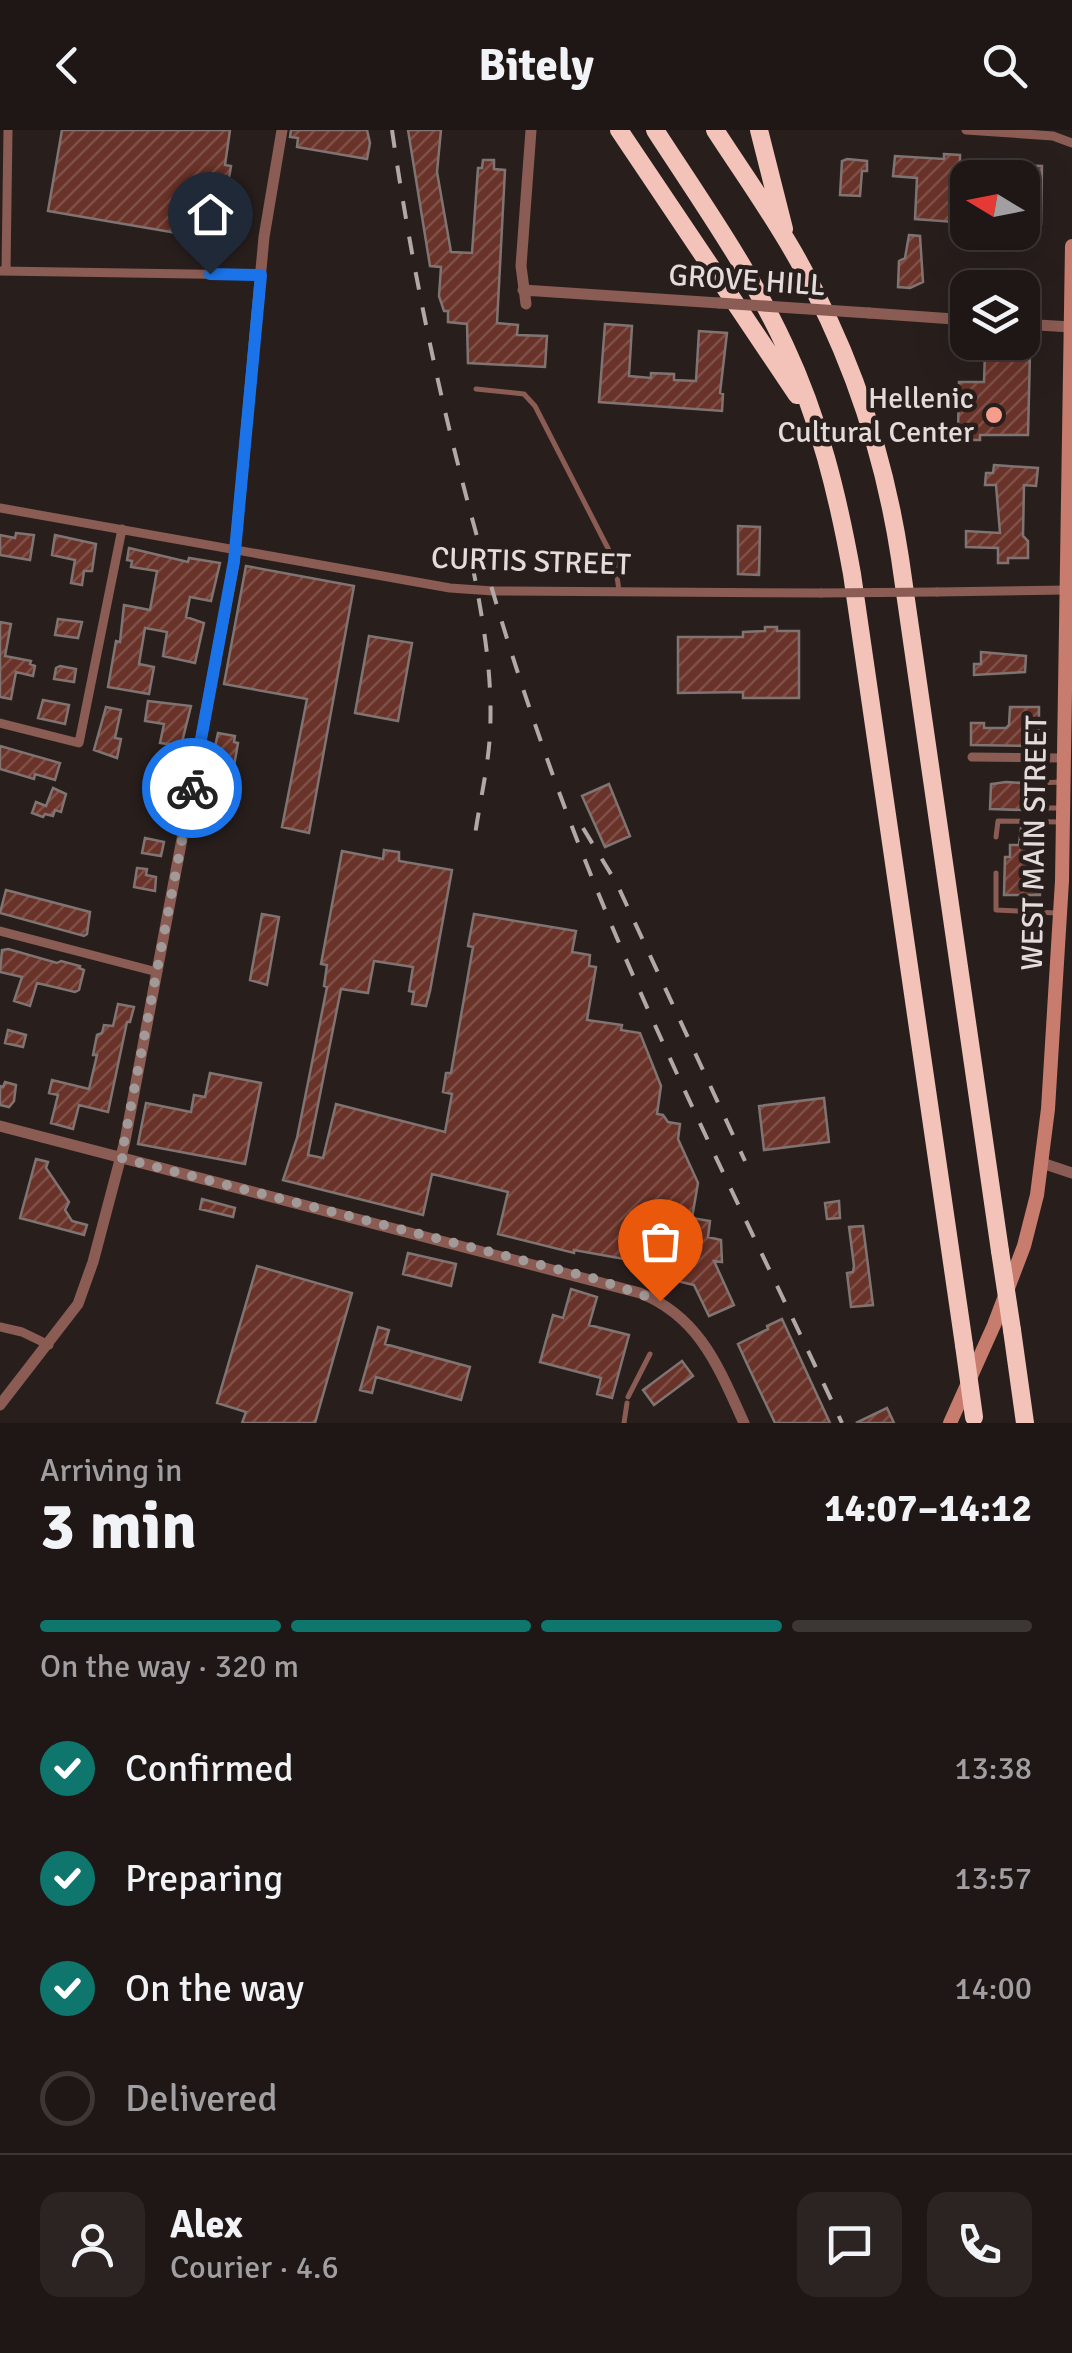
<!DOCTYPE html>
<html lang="en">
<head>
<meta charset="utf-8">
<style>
  :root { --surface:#1e1716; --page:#2b2423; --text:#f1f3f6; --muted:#a19fa1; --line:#3c3635; --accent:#0f766e }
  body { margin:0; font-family:Signika,sans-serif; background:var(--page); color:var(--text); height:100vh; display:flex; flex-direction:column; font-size:38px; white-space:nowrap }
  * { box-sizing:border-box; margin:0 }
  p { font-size:32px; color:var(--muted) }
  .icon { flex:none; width:55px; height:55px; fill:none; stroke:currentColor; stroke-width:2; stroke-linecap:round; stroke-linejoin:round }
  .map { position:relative; height:1293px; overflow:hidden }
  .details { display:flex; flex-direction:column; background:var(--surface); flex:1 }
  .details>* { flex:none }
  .needle { width:65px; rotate:280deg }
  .tools { position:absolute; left:950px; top:30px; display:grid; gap:20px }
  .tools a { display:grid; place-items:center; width:90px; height:90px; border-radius:20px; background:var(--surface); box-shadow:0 10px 40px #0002,0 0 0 2px var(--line); font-size:50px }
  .pin { position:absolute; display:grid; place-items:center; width:85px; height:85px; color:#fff; margin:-102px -42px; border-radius:50% 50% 50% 0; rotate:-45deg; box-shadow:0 0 10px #0007 }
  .pin .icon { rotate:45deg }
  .courier { position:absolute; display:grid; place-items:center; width:100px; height:100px; margin:-50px; border:8px solid #1a73e8; border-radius:50%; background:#fff; color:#222; box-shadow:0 2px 12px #0007 }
  .overview em { font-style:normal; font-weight:700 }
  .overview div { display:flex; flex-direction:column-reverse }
  .overview { display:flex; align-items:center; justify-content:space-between; height:170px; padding:0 40px }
  h1 { font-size:65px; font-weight:700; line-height:75px }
  .bar { display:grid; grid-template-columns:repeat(4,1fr); gap:15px 10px; align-content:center; height:120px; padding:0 40px }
  .bar i { height:12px; border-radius:8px; background:var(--line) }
  .bar .current { background:var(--accent) }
  .bar p { grid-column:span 4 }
  .line { display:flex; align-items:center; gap:25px; padding:0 40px; border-top:2px solid var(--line) }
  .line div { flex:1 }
  .round { display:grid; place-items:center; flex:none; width:105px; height:105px; border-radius:20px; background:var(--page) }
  ol { padding:0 40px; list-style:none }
  li { display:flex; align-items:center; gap:30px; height:110px }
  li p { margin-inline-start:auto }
  li .icon { padding:10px; border-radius:50%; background:var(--accent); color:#fff; stroke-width:4 }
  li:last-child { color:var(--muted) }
  li i { width:55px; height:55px; border:5px solid var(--line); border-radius:50% }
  header { display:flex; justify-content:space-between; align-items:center; height:130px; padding:0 40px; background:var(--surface); font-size:45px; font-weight:700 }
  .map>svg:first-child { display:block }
  .building { fill:url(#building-hatch); stroke:#7f7472; stroke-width:2.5 }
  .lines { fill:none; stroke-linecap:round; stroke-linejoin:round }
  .service { stroke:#8b5c53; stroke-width:5 }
  .minor { stroke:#8b5c53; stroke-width:9 }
  .tertiary { stroke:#8b5c53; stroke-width:11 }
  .secondary { stroke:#c77c6e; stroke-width:14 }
  .motorway { stroke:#f3c3b9; stroke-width:18 }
  .rail { stroke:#b0a9a8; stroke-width:4; stroke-dasharray:18 18; stroke-linecap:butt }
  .minor-bridge { stroke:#8b5c53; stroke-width:9 }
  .tertiary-bridge { stroke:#8b5c53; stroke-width:11 }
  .motorway-bridge { stroke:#f3c3b9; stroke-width:18 }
  .done { stroke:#a29a98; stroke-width:10; stroke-dasharray:0 18 }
  .route { stroke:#1a73e8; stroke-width:12 }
  .poi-dot { fill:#f49d8c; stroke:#281f1d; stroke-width:4 }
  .labels { text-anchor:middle; stroke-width:9; stroke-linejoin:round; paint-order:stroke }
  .street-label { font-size:30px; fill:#e3dcdb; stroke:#281f1d }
  .poi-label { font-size:30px; fill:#e3dcdb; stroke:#281f1d; text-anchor:end }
</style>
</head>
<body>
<header><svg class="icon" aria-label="back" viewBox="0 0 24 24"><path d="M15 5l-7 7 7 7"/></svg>Bitely<svg class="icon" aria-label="search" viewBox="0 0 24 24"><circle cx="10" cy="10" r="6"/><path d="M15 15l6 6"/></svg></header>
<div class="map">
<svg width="1072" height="1293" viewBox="0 0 1072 1293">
  <defs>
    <pattern id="building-hatch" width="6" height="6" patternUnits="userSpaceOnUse" patternTransform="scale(2.5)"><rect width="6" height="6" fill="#6a3329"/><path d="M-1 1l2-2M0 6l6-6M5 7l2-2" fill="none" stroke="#7f5047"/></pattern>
  </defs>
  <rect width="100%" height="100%" fill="#281f1d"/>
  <path class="building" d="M62 0H230L225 35 231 36 226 66 219 65 212 109 48 81Z
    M291 0H367L370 13 367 29 297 17 298 8 290 7Z
    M408 0H441L437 42 451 122 472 123 478 38H482L483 30H494V39L505 40 497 193 518 195 517 205 547 206 545 237 468 233 467 194 448 192V181H444L439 166 441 137 430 136Z
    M944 24 960 25V31L976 32 975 48H968V68L956 67 954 92 915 89 917 48 893 46 895 26 944 29Z
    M847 29 867 31V41H862L860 66 840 65 842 31Z
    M1006 35 1042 36 1041 94H1022V48H1006Z
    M909 105 920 106 923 152 910 158 898 157 899 131 905 128Z
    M605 194 632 196 629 246 651 248V243L674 244V250L696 251 699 201 727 203 720 263 723 264 722 281 599 272Z
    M989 219 1030 222 1028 305H980V310H968V303H958L959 252H984L985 221Z
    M994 335 1038 338 1036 356 1024 355 1023 406 1028 411V428H1008V433H998V418L966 417V401L1000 403 996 355H985L986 343H993Z
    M738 396 760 397 759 445 738 444Z
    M16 403 34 405 30 430 0 425V405L15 408Z
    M55 405 96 414 92 441H84L82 455 71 453 75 430 52 425Z
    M129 418 188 432 189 428 220 433 211 471 190 467 186 487 204 493 195 533 163 526 167 502 145 498 139 534 154 537 149 564 108 557 116 511 120 512 124 475 150 480 157 441 131 437 132 431 127 430Z
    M246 436 354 456 309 703 282 697 307 569 224 554Z
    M58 489 82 492 78 508 55 505Z
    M0 492 11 494 5 526 31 531 30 534 35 536 33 546 16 542 11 569 0 567Z
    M765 497H777V501H799V568H743V562L678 563V507H743V502L765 501Z
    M369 506 412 513 398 591 355 583Z
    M981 522 1026 526 1025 542 974 545V534H981Z
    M60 536 76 539 74 552 54 549 56 538Z
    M43 570 69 575 65 594 38 588Z
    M148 571 191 576 181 616 160 613 164 594 145 591Z
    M106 577 121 580 115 608 121 609 117 628 94 620Z
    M1010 577H1039V616L971 615V593H984V598H1006L1009 595Z
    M218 603 235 606 234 612 238 613 230 659 207 654Z
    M0 616 60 633 55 650 35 644 34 649 0 639Z
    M158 632 181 637 178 653 155 650Z
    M1006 652 1022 653V680L990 679 991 654Z
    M609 654 630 706 605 717 582 666Z
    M53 658 66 664 61 682 55 680 53 686 45 684 43 687 32 683 36 672 46 676Z
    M1021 698H1041L1040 765H1004L1005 727H1010V715H1019Z
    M145 708 164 712 161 726 142 723Z
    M384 720 399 722V731L452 740 430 861 426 876 412 874 414 862 409 861 413 837 374 831 368 863 341 859 308 1025 323 1028 336 974 445 1002 452 964 443 962 446 943H451L473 817 468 816 474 784 576 801 572 822 590 825 589 836 596 837 587 890 622 895 621 900 640 903 661 956 657 984 663 985 668 992 680 994 678 1009 698 1053 692 1088 710 1091 708 1107 721 1110 722 1132 714 1131 734 1175 709 1186 694 1155 648 1144 649 1138 641 1137V1132L574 1120V1123L498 1104 508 1062 432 1044 423 1085 283 1050 297 1008 327 857 324 856 327 835 321 834 342 721 383 729Z
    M137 738 147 739 146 745 156 747 155 761 134 757Z
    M6 760 90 782 87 804 84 806 0 783Z
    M262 784 279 787 267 855 250 850Z
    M8 819 57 833 61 831 80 836 79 838 84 840 79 860 75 862 37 853 30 876 14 871 22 847 0 842 2 820Z
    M118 874 134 877 130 892H127L108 982 79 975 73 999 51 993 58 965 49 963 52 950 89 959 97 925H93L97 905 102 903 104 895 113 896Z
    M8 900 26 905 23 917 5 913Z
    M210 943 261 953 245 1034 138 1014 146 973 191 982 194 965 205 967Z
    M5 952 16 955 14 971 9 977 0 975V956L3 957Z
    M824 968 829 1012 764 1020 759 976Z
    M36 1029 48 1032 46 1038 69 1072 65 1080 72 1091 87 1095 84 1105 20 1088Z
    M202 1069 235 1078 233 1087 200 1079Z
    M839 1071 840 1088 827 1089 825 1073Z
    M863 1096 873 1175 851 1177 847 1143 853 1142 854 1136 849 1097Z
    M408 1123 456 1134 451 1156 403 1144Z
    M257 1136 352 1163 315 1293H242L246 1282 217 1273Z
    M571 1159 597 1167 589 1195 629 1205 612 1268 597 1264 601 1248 540 1232 553 1185 563 1188Z
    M782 1189 830 1293H775L747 1234 738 1214 768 1199 767 1196Z
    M378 1197 389 1200 385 1214 470 1237 461 1270 376 1247 372 1263 360 1260Z
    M682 1231 693 1246 654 1275 643 1260Z
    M887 1278 894 1293H856Z"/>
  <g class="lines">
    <path class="service" d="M476 259 524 264 535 276 615 432 619 461
      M1060 678H1037V653L1062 652
      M996 707 998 691 1060 692
      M996 743V780L1056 783
      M628 1267 650 1224
      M624 1293 627 1273"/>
    <path class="minor" d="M966 0 1053 6 1072 13
      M0 141 261 145
      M6 141 8 0
      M0 378 450 458 493 461 821 463
      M937 462 1067 460
      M0 593 79 613 122 399
      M972 627 1064 628
      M0 801 157 842
      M0 1197 22 1202 49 1215"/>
    <path class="tertiary" d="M523 160 719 173
      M526 174 521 136 531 0
      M869 183 968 190
      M1022 194 1071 197
      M0 996 640 1163C700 1187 719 1238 744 1293
      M1042 1033 1072 1043
      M0 1275 78 1174 93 1132 125 1011 234 433 264 107 282 0"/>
    <path class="secondary" d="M950 1293 994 1195 1024 1116 1037 1065 1048 979 1062 751 1072 116"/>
    <path class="motorway" d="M619 0 797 265
      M655 0C701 71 750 140 785 216 819 288 838 366 852 444L964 1215
      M715 0C743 43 773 85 798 130 850 222 884 323 900 428L1000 1121
      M759 0 784 99
      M1012 1200 1025 1293"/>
    <path class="rail" d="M392 0C427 244 490 485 579 715 656 912 753 1102 842 1293
      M472 433C483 490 493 545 490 604 488 638 480 671 475 705
      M583 698 617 754 745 1031"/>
    <path class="minor-bridge" d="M821 463 937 462"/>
    <path class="tertiary-bridge" d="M719 173 869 183"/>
    <path class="motorway-bridge" d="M1000 1121 1012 1200
      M964 1215 974 1287"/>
  </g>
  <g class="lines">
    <path class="done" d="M192 658 121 1028 596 1149 660 1171"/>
    <path class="route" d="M192 658 234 431 261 145 210 144"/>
  </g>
  <circle class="poi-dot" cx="994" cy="285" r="10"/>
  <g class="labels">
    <g class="street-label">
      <text transform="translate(747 150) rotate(4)" y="10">GROVE HILL</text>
      <text transform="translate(531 431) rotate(2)" y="10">CURTIS STREET</text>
      <text transform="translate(1034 713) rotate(-89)" y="10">WEST MAIN STREET</text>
    </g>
    <g class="poi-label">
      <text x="974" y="278">Hellenic<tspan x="974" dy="34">Cultural Center</tspan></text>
    </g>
  </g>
</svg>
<div class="tools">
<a><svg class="needle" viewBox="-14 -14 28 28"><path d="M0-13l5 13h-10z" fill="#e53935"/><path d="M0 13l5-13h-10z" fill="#a19fa1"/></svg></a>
<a><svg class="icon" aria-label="layers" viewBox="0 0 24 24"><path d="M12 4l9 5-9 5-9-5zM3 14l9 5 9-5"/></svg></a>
</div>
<div class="pin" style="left:660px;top:1171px;background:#ea580c"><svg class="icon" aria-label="bag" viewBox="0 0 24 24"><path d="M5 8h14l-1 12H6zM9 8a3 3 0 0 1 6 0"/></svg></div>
<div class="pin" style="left:210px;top:144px;background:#1f2937"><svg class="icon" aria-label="home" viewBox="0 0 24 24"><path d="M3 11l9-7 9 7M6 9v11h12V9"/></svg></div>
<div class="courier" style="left:192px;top:658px"><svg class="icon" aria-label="bike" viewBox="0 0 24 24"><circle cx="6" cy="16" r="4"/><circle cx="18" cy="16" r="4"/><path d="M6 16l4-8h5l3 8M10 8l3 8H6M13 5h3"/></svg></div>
</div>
<section class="details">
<div class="overview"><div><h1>3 min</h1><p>Arriving in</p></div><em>14:07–14:12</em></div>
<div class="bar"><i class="current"></i><i class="current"></i><i class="current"></i><i></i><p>On the way · 320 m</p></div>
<ol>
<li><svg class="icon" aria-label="check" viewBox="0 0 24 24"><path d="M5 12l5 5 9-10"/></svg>Confirmed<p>13:38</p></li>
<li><svg class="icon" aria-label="check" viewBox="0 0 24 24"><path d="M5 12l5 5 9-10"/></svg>Preparing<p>13:57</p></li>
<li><svg class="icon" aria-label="check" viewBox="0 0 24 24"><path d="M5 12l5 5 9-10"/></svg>On the way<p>14:00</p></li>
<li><i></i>Delivered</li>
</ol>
<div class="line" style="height:180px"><a class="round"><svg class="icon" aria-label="person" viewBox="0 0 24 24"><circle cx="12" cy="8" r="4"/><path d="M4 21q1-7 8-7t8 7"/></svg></a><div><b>Alex</b><p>Courier · 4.6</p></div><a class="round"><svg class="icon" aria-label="chat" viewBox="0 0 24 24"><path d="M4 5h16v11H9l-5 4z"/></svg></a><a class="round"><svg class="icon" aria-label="phone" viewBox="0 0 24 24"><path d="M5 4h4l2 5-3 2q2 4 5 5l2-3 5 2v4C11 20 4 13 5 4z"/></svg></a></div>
</section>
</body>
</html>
